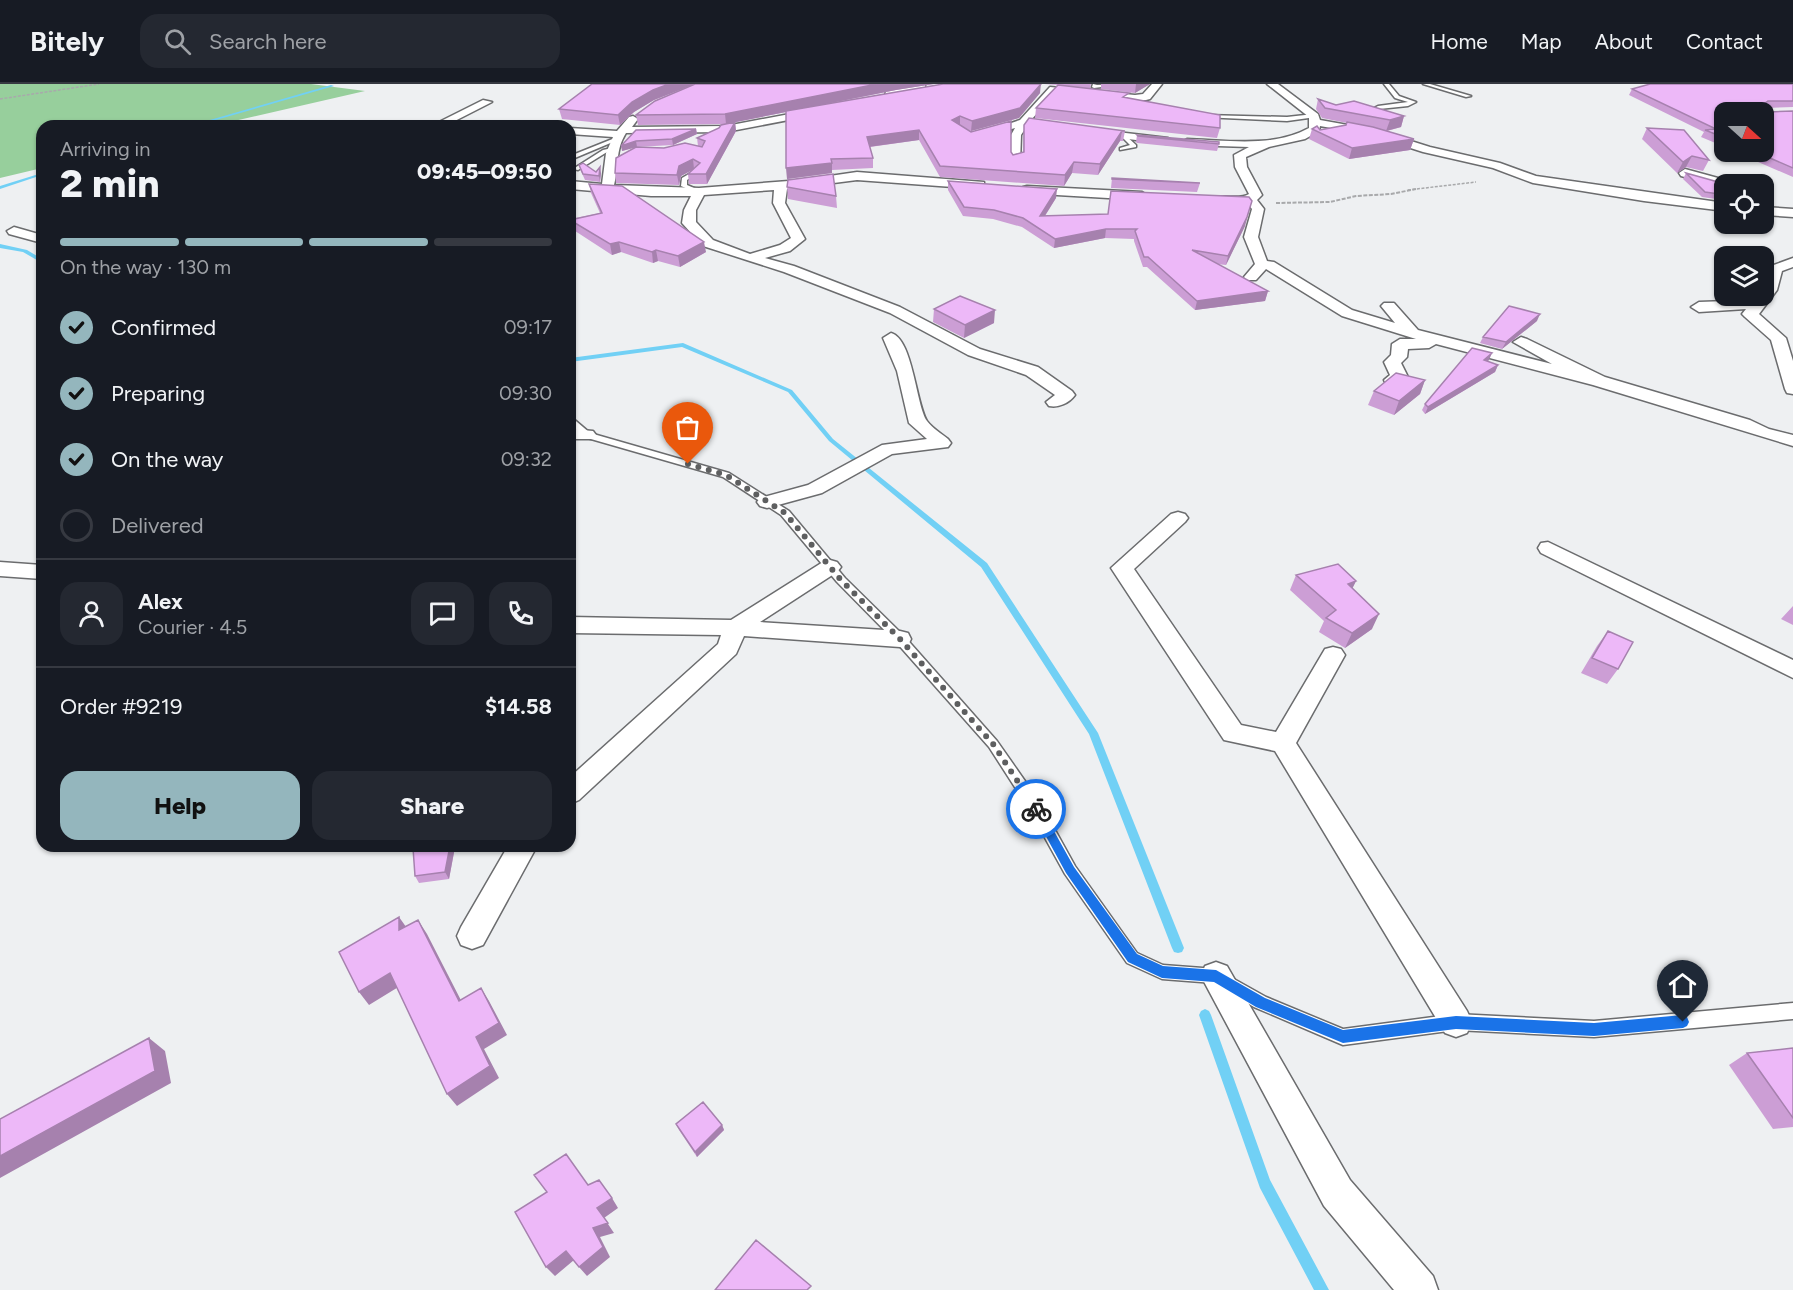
<!DOCTYPE html>
<html lang="en">
<head>
<meta charset="utf-8">
<style>
  :root { --surface:#171b24; --page:#242831; --text:#f1f3f6; --muted:#9ea1a6; --line:#363941; --accent:#94b6bd }
  body { margin:0; font-family:Figtree,sans-serif; background:var(--page); color:var(--text); height:100vh; display:flex; flex-direction:column; font-size:22px; white-space:nowrap }
  * { box-sizing:border-box; margin:0 }
  p { font-size:20px; color:var(--muted) }
  .icon { flex:none; width:33px; height:33px; fill:none; stroke:currentColor; stroke-width:2; stroke-linecap:round; stroke-linejoin:round }
  .map { position:relative; flex:1; overflow:hidden }
  .drawer { position:absolute; left:36px; top:36px; width:540px; height:732px; display:flex; flex-direction:column; background:var(--surface); border-radius:18px; box-shadow:0 2px 4px #0004 }
  .drawer>* { flex:none }
  .needle { width:39px; rotate:111deg }
  .fabs { position:absolute; left:1714px; top:18px; display:grid; gap:12px }
  .fabs a { display:grid; place-items:center; width:60px; height:60px; border-radius:12px; background:var(--surface); box-shadow:0 2px 4px #0004; font-size:30px }
  .pin { position:absolute; display:grid; place-items:center; width:51px; height:51px; color:#fff; margin:-62px -26px; border-radius:50% 50% 50% 0; rotate:-45deg; box-shadow:0 0 6px #0007 }
  .pin .icon { rotate:45deg }
  .courier { position:absolute; display:grid; place-items:center; width:60px; height:60px; margin:-30px; border:4px solid #1a73e8; border-radius:50%; background:#fff; color:#222; box-shadow:0 2px 8px #0007 }
  .summary em { font-style:normal; font-weight:800 }
  .summary div { display:flex; flex-direction:column-reverse }
  .summary { display:flex; align-items:center; justify-content:space-between; height:102px; padding:0 24px }
  h1 { font-size:39px; font-weight:800; line-height:45px }
  .bar { display:grid; grid-template-columns:repeat(4,1fr); gap:9px 6px; align-content:center; height:72px; padding:0 24px }
  .bar i { height:8px; border-radius:4px; background:var(--line) }
  .bar .selected { background:var(--accent) }
  .bar p { grid-column:span 4 }
  .line { display:flex; align-items:center; gap:15px; padding:0 24px; border-top:2px solid var(--line) }
  .line div { flex:1 }
  .round { display:grid; place-items:center; flex:none; width:63px; height:63px; border-radius:18px; background:var(--page) }
  ol { padding:0 24px; list-style:none }
  li { display:flex; align-items:center; gap:18px; height:66px }
  li p { margin-inline-start:auto }
  li .icon { padding:6px; border-radius:50%; background:var(--accent); color:#111; stroke-width:4 }
  li:last-child { color:var(--muted) }
  li i { width:33px; height:33px; border:3px solid var(--line); border-radius:50% }
  .cta { display:flex; gap:12px; margin-top:auto; padding:12px 24px }
  .cta a { flex:1; height:69px; border-radius:18px; background:var(--accent); color:#111; font-size:24px; font-weight:800; line-height:69px; text-align:center }
  .cta a+a { background:var(--page); color:var(--text) }
  header { display:flex; align-items:center; gap:36px; box-sizing:border-box; height:84px; padding:0 30px; background:var(--surface); border-bottom:2px solid var(--line) }
  header strong { font-size:28px }
  nav { display:flex; gap:33px; margin-inline-start:auto; font-size:21px }
  .search { width:420px; height:54px; background:var(--page); display:flex; align-items:center; gap:15px; box-sizing:border-box; padding:0 21px; border-radius:18px; color:var(--muted); font-size:22px }
  .map>svg:first-child { display:block }
  .green { fill:#97cf9c }
  .lines { fill:none; stroke-linecap:round; stroke-linejoin:round }
  .stream { fill:#71d0f5; fill-rule:evenodd }
  .service-casing { stroke:#6b6c6e; stroke-width:3 }
  .minor-casing { stroke:#6b6c6e; stroke-width:3 }
  .path-far1 { stroke:#a8a9ab; stroke-width:1.5; stroke-dasharray:3 1.5; stroke-linecap:butt }
  .path { stroke:#a8a9ab; stroke-width:2; stroke-dasharray:4 1.5; stroke-linecap:butt }
  .service { fill:#fff; fill-rule:evenodd }
  .minor { fill:#fff; fill-rule:evenodd }
  .wall { fill:#cc9ed5 }
  .shaded-wall { fill:#a681ae }
  .building { fill:#edb8f8; stroke:#a681ae; stroke-width:1.5 }
  .route { fill:#1a73e8 }
  .done { stroke:#5e5f60; stroke-width:6; stroke-dasharray:0 10.8 }
</style>
</head>
<body>
<header>
<strong>Bitely</strong>
<div class="search"><svg class="icon" aria-label="search" viewBox="0 0 24 24"><circle cx="10" cy="10" r="6"/><path d="M15 15l6 6"/></svg>Search here</div>
<nav><a>Home</a><a>Map</a><a>About</a><a>Contact</a></nav>
</header>
<div class="map">
<svg width="1793" height="1206" viewBox="0 0 1793 1206">
  <rect width="100%" height="100%" fill="#eef0f2"/>
  <path class="green" d="M0 0H311L365 7 212 42H42V84L0 94Z"/>
  <g class="lines">
    <path class="stream" d="M331 1 334 2 195 42H189Z
      M42 89V91L0 105V102Z
      M0 160 27 166 42 175V179L23 168 0 164Z
      M683 259 792 306 833 355 987 479 1098 649 1184 864 1182 868 1178 869 1174 868 1172 864 1089 650 981 483 829 357 788 308 682 263 570 278V274Z
      M1205 925 1209 927 1211 931 1270 1096 1329 1206H1314L1260 1104 1199 931 1201 927Z"/>
    <g class="service-casing">
      <path id="service" d="M1093 0 1097 1 1125 0 1094 4 1092 3Z
        M1384 0H1389L1399 12 1416 18 1408 22 1379 25 1366 30V28L1378 22 1408 18 1395 14Z
        M1423 0H1430L1471 12 1466 13Z
        M1314 30 1316 33 1287 37 1202 33 1205 31 1287 33Z
        M1124 50 1136 61V63L1120 66V64L1130 61 1121 52Z
        M615 54 620 55 570 76V72Z
        M612 64 614 67 607 68 578 86 573 85 603 66Z
        M696 86 699 88 687 96V101L701 107 699 110 681 102 682 94Z
        M570 332 590 349 729 389 789 427 845 494 904 552 997 657 1039 717 1075 782 1137 869 1163 881 1216 885 1266 913 1343 945 1456 930 1594 937 1793 919V935L1594 953 1456 946 1343 961 1254 923 1214 899 1162 895 1127 879 1065 790 1029 725 989 663 896 558 837 498 781 431 723 393 584 353 570 340Z"/>
    </g>
    <g class="minor-casing">
      <path id="minor" d="M922 0 925 1V5L895 11 890 15 885 12 886 7Z
        M1152 0H1162L1150 15 1146 16H1123L1056 8 1031 36 1058 40 1063 43 1058 46 1027 42 1021 51 1020 79H1012L1010 77 1011 51 1015 44 981 54 976 51 1020 36 1050 3 1135 11 1143 10Z
        M1267 0H1278L1318 30 1320 36 1376 46 1430 63 1500 79 1536 92 1725 119V127L1644 117 1533 99 1493 84 1423 68 1370 51 1320 42 1319 47 1305 55 1269 63 1246 73 1247 83 1262 111 1257 116 1264 125 1258 153 1267 177 1274 178 1352 226 1395 239 1381 222 1384 219H1394L1418 246 1552 280 1513 258 1521 253 1527 255 1605 293 1750 336 1769 345 1793 351V362L1593 301 1436 260 1429 264 1408 265 1407 273 1401 279 1408 293 1398 300H1386L1384 296 1390 291 1384 278 1391 271 1392 260 1400 255H1416L1342 232 1266 185 1256 196H1246L1244 193 1255 180 1244 153 1252 125 1248 120H1218L1212 116C1222 108 1237 117 1249 110L1235 83 1234 71 1249 63 1187 61 1181 58 1187 55C1227 56 1273 64 1309 44V33Z
        M483 16 492 18 445 42H431Z
        M816 25 821 28 820 30 726 48 626 49C615 66 619 83 614 101L699 104 802 96 857 88 984 98V104L980 105 857 96 787 105 785 119 805 155 790 167 765 174 794 182 900 223 980 265 1038 283 1072 307 1075 311C1069 319 1059 324 1049 322L1046 318 1055 311 1026 291 968 271 890 229 784 188 703 162 682 139 684 126 691 112H651L570 105V97L602 100 606 69 613 53 570 50V44L617 47 629 33 633 32 638 35 632 43 726 42ZM774 106 773 119 791 154 780 161 750 170 713 156 696 138V126L704 111Z
        M1092 45 1168 54 1174 57 1168 60 1088 50V46Z
        M1685 85 1729 97 1731 100H1725V104L1681 92 1679 89Z
        M1027 102 1142 108 1148 112 1142 116 1023 109V103Z
        M1764 123 1793 125V133L1764 131Z
        M1740 140H1763L1756 144 1742 143Z
        M14 143 42 151V159L9 150 7 147Z
        M1793 174V183L1782 187 1777 206 1759 230 1786 254 1793 277V310L1787 309 1785 305 1771 256 1745 233 1742 230 1746 225 1699 228 1691 223 1699 218 1756 216 1759 212H1764V202L1771 182Z
        M891 249C913 255 916 321 927 337 932 344 942 350 948 355L951 359 948 363 892 370 822 409 767 424 760 422 757 418 760 414 808 401 882 361 927 355 909 339 897 287 883 254Z
        M570 345 593 347 596 351 593 355H570Z
        M1178 428 1185 430 1188 434 1185 438 1134 485 1241 641 1276 648 1325 565 1333 563 1341 565 1345 571 1296 659 1467 927 1472 938 1467 949 1456 953 1445 949 1275 667 1224 656 1111 484 1171 430Z
        M1548 458 1793 576V594L1541 469 1538 464 1541 459Z
        M830 476 837 478 841 483 837 488 760 538 900 547 908 549 911 555 908 561 900 563 744 552 736 570 579 716 570 720V693L718 560 721 551 570 549V533L731 536 823 478Z
        M0 478 42 481V495L0 492Z
        M508 762H537L483 861 472 865 461 861 457 852 461 843Z
        M1216 878 1227 882 1350 1096 1433 1192 1438 1206H1394L1324 1122 1201 892 1205 882Z"/>
    </g>
    <path class="path-far1" d="M0 15 99 0
      M1408 106 1476 98"/>
    <path class="path" d="M1276 119 1330 118 1356 112 1391 110 1416 105"/>
    <use href="#service" class="service"/>
    <use href="#minor" class="minor"/>
  </g>
  <path class="wall" d="M592 0H934L896 6 796 26 1040 9 1019 34 971 47 965 44 1011 68 1013 71 1023 68 1024 41 1125 47 1123 57H1120L1098 91 1072 89 1064 102 940 93 919 56 870 63 873 74V84L832 86V89L787 95 786 28 726 40 638 41 636 31 695 0 654 16 634 28 620 41 562 35 559 25Z
    M1044 0H1091L1090 4 1128 14 1220 44 1217 54 1035 34 1036 24 1058 1Z
    M1101 0H1150L1135 9 1101 5Z
    M1793 0V23L1763 24 1768 28 1793 27V93L1735 68H1764L1725 28V63L1701 53 1704 48 1629 11 1632 5Z
    M1318 15 1336 21 1404 32 1401 43 1387 47 1414 55 1410 66 1349 75 1309 55 1312 45 1320 46 1346 41 1347 39 1322 34 1316 25Z
    M735 38 736 47 707 100H689L688 90 692 86 681 92 679 101 616 99 615 89 636 63 622 67 636 46 696 45 697 50 673 61 636 63 664 64 698 62 697 54Z
    M1647 44 1709 76 1703 87 1686 83 1677 89 1642 55Z
    M1137 51 1219 60 1217 67 1137 59 1136 58Z
    M579 81 596 88 601 89 600 98 585 96 581 87Z
    M1686 89 1718 98 1721 111 1716 115 1702 113 1683 95Z
    M1112 94 1200 99 1197 108 1111 104Z
    M948 97 1056 114 1045 132 1245 142 1226 181 1217 180 1268 207 1265 217 1195 226 1147 183H1143L1134 157V155L1105 154 1054 164 1022 143 993 135 963 132 948 106Z
    M589 100 706 168 680 183 658 177 653 179 621 168 612 171 572 145 570 135 600 129 591 109Z
    M787 103 836 112 837 124 788 115Z
    M934 225 994 239 964 254 933 238Z
    M1537 237 1502 265 1480 259 1483 253Z
    M1489 276 1487 278 1498 281 1495 288 1425 330 1422 326 1425 320Z
    M1425 296 1420 310 1394 331 1368 321 1374 307Z
    M1296 491 1356 497 1352 505 1372 545 1345 564 1319 548 1324 537 1290 506Z
    M1793 522V541L1781 535Z
    M1608 547 1618 585 1607 600 1581 589 1597 562Z
    M455 763 449 795 419 799 415 792Z
    M1793 964V1043L1773 1045 1729 981 1747 969Z
    M676 1040 722 1041 724 1046 697 1073 679 1046Z"/>
  <path class="shaded-wall" d="M669 0H695L654 16 634 28 620 41 618 31 632 18 653 6Z
    M877 0H934L896 6 726 40 725 30Z
    M1041 0 1040 9 1019 34 971 47 972 37Z
    M1136 0H1150L1135 9Z
    M960 32V42L952 36Z
    M1404 32 1401 43 1386 47 1390 36Z
    M735 38 736 47 707 100 706 90Z
    M696 45 697 50 673 61 672 55Z
    M919 46V56L868 63 867 53Z
    M1122 47 1120 57 1098 91 1100 80Z
    M1414 55 1410 66 1349 75 1352 64Z
    M636 57 637 63 622 67 621 62Z
    M1692 72 1686 83 1677 89 1683 78Z
    M693 75 694 85 681 92 679 101 677 91 679 82Z
    M1074 78 1072 89 1064 102 1065 91Z
    M832 79V89L787 95 786 84Z
    M600 83 601 89 600 98 599 92Z
    M1057 105 1056 114 1039 141 1040 132Z
    M1252 117 1245 142 1226 181 1228 172Z
    M1106 145 1105 154 1054 164 1055 155Z
    M619 158 621 168 612 171 610 160Z
    M704 158 706 168 680 183 678 172Z
    M656 166 658 177 653 179 652 168Z
    M1268 207 1265 217 1195 226 1197 217Z
    M995 226 994 239 964 254 965 241Z
    M1540 230 1537 237 1502 265 1506 258Z
    M1492 269 1489 276 1481 283 1484 276Z
    M1498 281 1495 288 1425 330 1428 323Z
    M1425 296 1420 310 1394 331 1399 317Z
    M1356 497 1349 511 1348 500Z
    M1379 530 1372 545 1345 564 1352 549Z
    M450 762H454L455 763 449 795 445 788Z
    M399 833 409 847 399 846Z
    M418 836 427 850 468 930 459 917Z
    M390 889 400 902 369 921 359 908Z
    M481 904 489 917 507 951 484 965 499 994 457 1022 447 1010 476 953Z
    M149 954 165 967 171 999 0 1094V1072Z
    M722 1041 724 1046 697 1073 695 1068Z
    M612 1114 618 1124 604 1134 614 1149 600 1153 610 1173 587 1192 579 1183 593 1144 597 1124Z
    M566 1167 574 1176 555 1192 546 1183Z"/>
  <path class="building" d="M592 0H669L653 6 632 18 618 31 559 25Z
    M695 0H877L725 30 636 31 655 17Z
    M943 0H1041L1020 24 972 37 960 32 952 36 971 48 1011 37V68L1013 71 1024 68V41L1029 34 1125 47H1122L1100 80 1074 78 1065 91 940 82 919 46 867 53 873 74 831 75 832 79 786 84V27Z
    M1650 0H1793V17H1768L1761 22 1768 28 1793 27V84L1756 68H1764V28H1725V54L1705 46 1716 45 1632 5Z
    M1058 1 1129 9 1123 13 1220 31V44L1036 24Z
    M1318 15 1336 21 1354 17 1404 32 1390 36 1325 24Z
    M735 38 706 90H688L700 79 693 75 679 82 677 91 615 89 616 74 636 63 664 64 685 59 702 63 705 57 697 54 719 44 721 41Z
    M1347 38 1373 43 1414 55 1352 64 1312 45 1317 42 1320 46 1346 41Z
    M1647 44 1684 46 1709 76 1692 72 1683 78Z
    M696 45 672 55 636 57 621 62 636 46Z
    M1137 51 1219 58V60L1138 52Z
    M583 79 596 88 600 83 599 92 583 90 579 81Z
    M1686 89 1718 98 1724 106 1719 110 1705 108Z
    M833 90 836 112 787 103 788 96Z
    M1112 94 1200 99 1112 95Z
    M948 97 1057 105 1040 132 1108 130 1111 107 1249 113 1252 117 1247 133 1228 172 1192 166 1268 207 1197 217 1148 173H1144L1135 147 1137 145H1106L1055 155 1023 134 994 126 964 123Z
    M589 100 622 102 704 158 678 172 656 166 652 168 619 158 610 160 570 136 602 129Z
    M960 212 995 226 965 241 934 225Z
    M1509 222 1540 230 1506 258 1483 253Z
    M1472 264 1492 269 1484 276 1498 281 1428 323 1425 320Z
    M1396 289 1425 296 1399 317 1374 307Z
    M1338 480 1356 497 1348 500 1379 530 1352 549 1326 534 1336 526 1296 491Z
    M1608 547 1633 558 1618 585 1592 574Z
    M423 762H450L445 788 415 792 413 764Z
    M399 833V846L418 836 459 917 481 904 499 939 476 953 490 982 447 1010 390 889 359 908 339 868Z
    M149 954 155 987 0 1072V1035Z
    M1793 964V1034L1747 969Z
    M703 1018 722 1041 695 1068 676 1040Z
    M566 1070 588 1101 599 1096 612 1114 597 1124 608 1139 593 1144 603 1163 579 1183 566 1167 546 1183 515 1128 547 1108 534 1091Z
    M756 1156 811 1202 807 1206H715Z"/>
  <path class="route" d="M1036 721 1040 722 1074 783 1137 870 1163 882 1216 886 1265 914 1343 946 1456 932 1594 939 1683 931 1687 933 1689 938 1687 942 1683 944 1594 952 1456 945 1343 959 1256 923 1214 898 1162 894 1128 878 1066 789 1031 725Z"/>
  <g class="lines">
    <path class="done" d="M688 380 726 391 785 429 841 496 900 555 993 660 1036 725"/>
  </g>
</svg>
<div class="fabs">
<a><svg class="needle" viewBox="-14 -14 28 28"><path d="M0-13l5 13h-10z" fill="#e53935"/><path d="M0 13l5-13h-10z" fill="#9ea1a6"/></svg></a>
<a><svg class="icon" aria-label="locate" viewBox="0 0 24 24"><circle cx="12" cy="12" r="6"/><path d="M12 2v4M12 18v4M2 12h4M18 12h4"/></svg></a>
<a><svg class="icon" aria-label="layers" viewBox="0 0 24 24"><path d="M12 4l9 5-9 5-9-5zM3 14l9 5 9-5"/></svg></a>
</div>
<div class="pin" style="left:688px;top:380px;background:#ea580c"><svg class="icon" aria-label="bag" viewBox="0 0 24 24"><path d="M5 8h14l-1 12H6zM9 8a3 3 0 0 1 6 0"/></svg></div>
<div class="pin" style="left:1683px;top:938px;background:#1f2937"><svg class="icon" aria-label="home" viewBox="0 0 24 24"><path d="M3 11l9-7 9 7M6 9v11h12V9"/></svg></div>
<div class="courier" style="left:1036px;top:725px"><svg class="icon" aria-label="bike" viewBox="0 0 24 24"><circle cx="6" cy="16" r="4"/><circle cx="18" cy="16" r="4"/><path d="M6 16l4-8h5l3 8M10 8l3 8H6M13 5h3"/></svg></div>
<section class="drawer">
<div class="summary"><div><h1>2 min</h1><p>Arriving in</p></div><em>09:45–09:50</em></div>
<div class="bar"><i class="selected"></i><i class="selected"></i><i class="selected"></i><i></i><p>On the way · 130 m</p></div>
<ol>
<li><svg class="icon" aria-label="check" viewBox="0 0 24 24"><path d="M5 12l5 5 9-10"/></svg>Confirmed<p>09:17</p></li>
<li><svg class="icon" aria-label="check" viewBox="0 0 24 24"><path d="M5 12l5 5 9-10"/></svg>Preparing<p>09:30</p></li>
<li><svg class="icon" aria-label="check" viewBox="0 0 24 24"><path d="M5 12l5 5 9-10"/></svg>On the way<p>09:32</p></li>
<li><i></i>Delivered</li>
</ol>
<div class="line" style="height:108px"><a class="round"><svg class="icon" aria-label="person" viewBox="0 0 24 24"><circle cx="12" cy="8" r="4"/><path d="M4 21q1-7 8-7t8 7"/></svg></a><div><b>Alex</b><p>Courier · 4.5</p></div><a class="round"><svg class="icon" aria-label="chat" viewBox="0 0 24 24"><path d="M4 5h16v11H9l-5 4z"/></svg></a><a class="round"><svg class="icon" aria-label="phone" viewBox="0 0 24 24"><path d="M5 4h4l2 5-3 2q2 4 5 5l2-3 5 2v4C11 20 4 13 5 4z"/></svg></a></div>
<div class="line" style="height:78px"><div>Order #9219</div><b>$14.58</b></div>
<div class="cta"><a>Help</a><a>Share</a></div>
</section>
</div>
</body>
</html>
